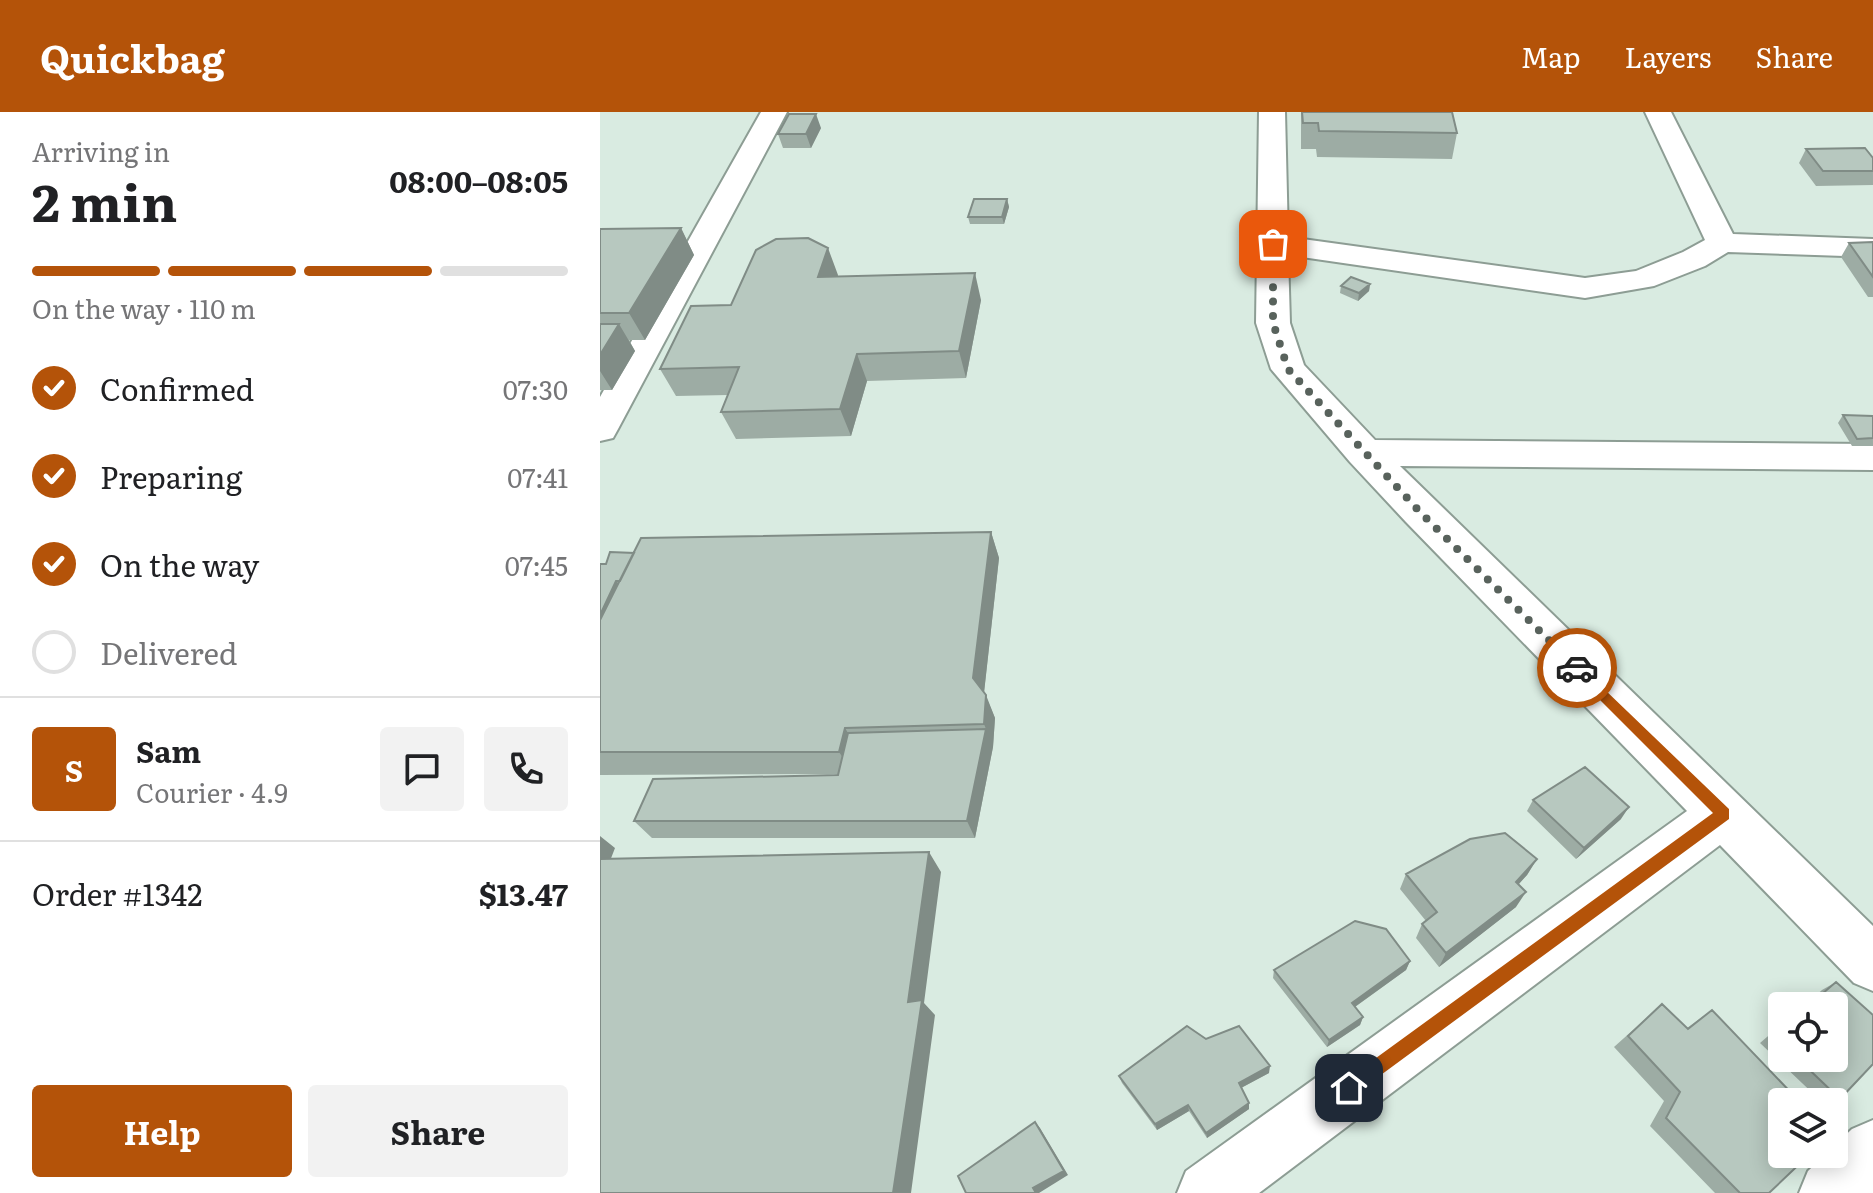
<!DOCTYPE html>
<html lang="en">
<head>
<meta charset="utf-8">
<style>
  :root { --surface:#fff; --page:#f2f2f2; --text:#202124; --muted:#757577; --line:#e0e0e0; --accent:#b45309 }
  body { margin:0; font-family:Literata,serif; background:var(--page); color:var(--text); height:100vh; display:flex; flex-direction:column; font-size:30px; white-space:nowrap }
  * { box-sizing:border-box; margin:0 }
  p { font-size:26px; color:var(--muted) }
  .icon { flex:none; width:44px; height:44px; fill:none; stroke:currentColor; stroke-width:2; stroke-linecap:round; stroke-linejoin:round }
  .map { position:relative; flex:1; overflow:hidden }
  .panel { display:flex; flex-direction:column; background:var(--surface); width:600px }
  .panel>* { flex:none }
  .fabs { position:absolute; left:1168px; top:880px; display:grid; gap:16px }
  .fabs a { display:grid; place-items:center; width:80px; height:80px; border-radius:8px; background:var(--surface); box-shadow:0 4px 20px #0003; font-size:40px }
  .pin { position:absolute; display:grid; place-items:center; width:68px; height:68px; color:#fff; margin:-34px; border-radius:16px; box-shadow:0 4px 12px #0006 }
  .courier { position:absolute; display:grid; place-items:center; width:80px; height:80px; margin:-40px; border:6px solid #b45309; border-radius:50%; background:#fff; color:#222; box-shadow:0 2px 10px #0007 }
  .overview em { font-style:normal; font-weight:700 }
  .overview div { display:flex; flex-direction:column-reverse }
  .overview { display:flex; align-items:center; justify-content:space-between; height:136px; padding:0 32px }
  h1 { font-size:52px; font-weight:700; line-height:60px }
  .bar { display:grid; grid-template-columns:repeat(4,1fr); gap:12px 8px; align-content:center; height:96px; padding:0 32px }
  .bar i { height:10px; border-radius:6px; background:var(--line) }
  .bar .current { background:var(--accent) }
  .bar p { grid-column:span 4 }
  .line { display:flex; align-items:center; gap:20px; padding:0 32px; border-top:2px solid var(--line) }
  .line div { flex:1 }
  .round { display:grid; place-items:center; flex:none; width:84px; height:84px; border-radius:8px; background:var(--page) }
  ol { padding:0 32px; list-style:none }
  li { display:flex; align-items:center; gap:24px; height:88px }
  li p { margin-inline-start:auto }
  li .icon { padding:8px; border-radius:50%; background:var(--accent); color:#fff; stroke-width:4 }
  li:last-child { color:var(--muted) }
  li i { width:44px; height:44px; border:4px solid var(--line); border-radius:50% }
  .button { display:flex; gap:16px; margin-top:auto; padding:16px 32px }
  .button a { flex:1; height:92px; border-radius:8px; background:var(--accent); color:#fff; font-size:32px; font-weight:700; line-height:92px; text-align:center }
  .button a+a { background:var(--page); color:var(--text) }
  header { display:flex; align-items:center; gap:48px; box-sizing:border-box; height:112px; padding:0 40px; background:var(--accent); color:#fff }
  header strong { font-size:38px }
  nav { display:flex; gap:44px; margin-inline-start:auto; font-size:28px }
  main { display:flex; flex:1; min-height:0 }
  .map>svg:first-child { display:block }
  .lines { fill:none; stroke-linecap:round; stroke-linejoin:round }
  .minor-casing { stroke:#8d9d94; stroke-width:4 }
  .minor { fill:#fff; fill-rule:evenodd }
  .wall { fill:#9daca4 }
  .shaded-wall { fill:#808c86 }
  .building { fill:#b7c8bf; stroke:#808c86; stroke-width:2 }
  .route { fill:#b45309 }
  .done { stroke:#58625c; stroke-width:8; stroke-dasharray:0 14.4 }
</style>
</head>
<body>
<header>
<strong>Quickbag</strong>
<nav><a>Map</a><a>Layers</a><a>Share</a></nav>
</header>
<main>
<section class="panel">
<div class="overview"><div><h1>2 min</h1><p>Arriving in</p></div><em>08:00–08:05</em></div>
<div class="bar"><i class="current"></i><i class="current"></i><i class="current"></i><i></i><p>On the way · 110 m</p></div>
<ol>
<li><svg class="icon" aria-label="check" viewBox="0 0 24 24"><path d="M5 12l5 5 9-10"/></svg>Confirmed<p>07:30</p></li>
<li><svg class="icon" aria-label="check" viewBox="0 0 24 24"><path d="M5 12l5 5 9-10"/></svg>Preparing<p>07:41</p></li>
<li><svg class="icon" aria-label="check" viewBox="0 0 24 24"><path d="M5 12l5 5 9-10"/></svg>On the way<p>07:45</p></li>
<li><i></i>Delivered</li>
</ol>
<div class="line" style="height:144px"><b class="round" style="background:var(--accent);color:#fff">S</b><div><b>Sam</b><p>Courier · 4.9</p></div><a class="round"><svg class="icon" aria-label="chat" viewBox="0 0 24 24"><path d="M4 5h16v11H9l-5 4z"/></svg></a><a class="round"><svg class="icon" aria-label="phone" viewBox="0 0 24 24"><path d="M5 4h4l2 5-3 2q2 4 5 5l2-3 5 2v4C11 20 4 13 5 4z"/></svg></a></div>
<div class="line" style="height:104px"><div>Order #1342</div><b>$13.47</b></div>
<div class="button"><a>Help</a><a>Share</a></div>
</section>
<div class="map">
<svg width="1273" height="1081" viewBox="0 0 1273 1081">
  <rect width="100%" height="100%" fill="#d9ebe1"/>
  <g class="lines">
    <g class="minor-casing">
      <path id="minor" d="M161 0H187L18 317 13 326 0 329V285Z
        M659 0H685L688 125 985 166 1036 159 1083 140 1105 128 1045 0H1071L1133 122 1273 127V145L1128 140 1105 154 1054 174 985 186 688 143 690 211 704 253 775 328 1273 332V358L800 354 1273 814V879L1254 871 1120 733 659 1081H577L586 1059 1087 699 806 410 750 350 671 257 656 211Z
        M1273 1008V1081H1199L1208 1059 1226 1042H1234V1034L1252 1017Z"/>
    </g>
    <use href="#minor" class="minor"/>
  </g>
  <path class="wall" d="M701 0H852L857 21 852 47 717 45 716 37H701Z
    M221 16 211 36H183L178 22Z
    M1206 37 1273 46V73L1216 74 1199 51Z
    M407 87 409 95 404 112H370L368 105Z
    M81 116 94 143 45 228H29L35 239 12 278H0V117Z
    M1273 130V185H1268L1241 145 1249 131Z
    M238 163V164L381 188 366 266 267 269 251 324 136 327 121 300 128 283 76 284 60 257 131 193Z
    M770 172 769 179 758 189 740 181 741 174Z
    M1243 303 1273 304V334H1252L1238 311Z
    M391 420 399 446 384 580 395 606 393 635 375 726H52L34 709 238 662 0 663V452H6L34 441Z
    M933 688 1021 707 976 747 927 699Z
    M937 747 927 763 918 773 916 795 839 855 816 826 822 812 826 809 800 777 806 762Z
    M810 849 806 858 755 895 763 905 760 913 727 935 673 866 674 858Z
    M1236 870 1240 987 1233 990H1222L1160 931 1182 912V946H1234V894H1204L1222 878Z
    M1062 892 1087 916 1112 898 1169 1081H1115L1050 1014 1064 989 1014 935Z
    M606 927 669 961 641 976 649 997 607 1026 589 999 557 1018 522 971 519 964Z"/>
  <path class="shaded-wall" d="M216 2 221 16 211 36 206 22Z
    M407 87 409 95 404 112 402 105Z
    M81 116 94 143 45 228 29 201Z
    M228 136 238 163 228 192 218 165Z
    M375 161 381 188 366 266 359 239Z
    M770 172 769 179 758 189 759 181Z
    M19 212 35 239 12 278 0 259V243Z
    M257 242 267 269 251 324 240 297Z
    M391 420 399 446 383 590 373 566Z
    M16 469 27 482 0 542V503Z
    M386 583 395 606 393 635 384 612Z
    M245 616 259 639 254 662 239 640Z
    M386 617 393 635 375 726 367 709Z
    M1029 695 1021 707 976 747 984 736Z
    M0 724 15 736 3 767 0 765Z
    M329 740 341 760 324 891 335 903 311 1081H293L308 890Z
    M937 747 927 763 907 785 916 770Z
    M926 780 916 795 839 855 846 841Z
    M810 849 806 858 749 899 752 891Z
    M763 905 760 913 727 935 729 928Z
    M670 954 669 961 639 977V971Z
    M649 991V997L607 1026 606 1021Z
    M588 993 589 999 557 1018 555 1012Z
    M435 1010 440 1016 468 1063 439 1081H436L433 1076Z"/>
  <path class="building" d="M702 0H852L857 21 719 19 718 11H703Z
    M189 2H216L206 22H178Z
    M1265 36 1273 46V59H1223L1206 37Z
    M374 87H407L402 105H368Z
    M81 116 29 201H0V117Z
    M208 126 228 136 218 165 375 161 359 239 257 242 240 297 121 300 139 255 60 257 91 194 131 193 156 138 176 127Z
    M1273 130V165L1249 131Z
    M751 165 770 172 759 181 741 174Z
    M0 212H19L0 243Z
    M1243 303 1273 304V326L1257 327Z
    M391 420 373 566 386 583 384 612 245 616 239 640H0V508L41 426Z
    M10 440 34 441 20 469H16L0 503V452H6Z
    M386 617 367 709H34L53 667 238 663 248 621Z
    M985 655 1029 695 984 736 933 688Z
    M905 721 937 747 916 770 926 780 846 841 822 812 837 800 806 762 870 727Z
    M329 740 308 890 322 888 293 1081H0V747Z
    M755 809 786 817 810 849 752 891 763 905 729 928 674 858Z
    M1236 870 1273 903V952L1240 987 1197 946H1234V894H1208Z
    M1062 892 1088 917 1112 898 1200 990H1182V1042H1210L1169 1081H1140L1066 1006 1080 980 1028 924Z
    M587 914 606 927 639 914 670 954 639 971 649 991 606 1021 588 993 555 1012 519 964Z
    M1182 916V931L1173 923Z
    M435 1010 464 1059 433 1076 436 1081H366L358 1064Z"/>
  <path class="route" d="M977 551 1129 697V707L755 982 749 985 743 982 740 976 743 970 1113 701 972 560V552Z"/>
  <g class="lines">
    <path class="done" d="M673 132V211L688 257 820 400 977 556"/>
  </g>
</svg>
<div class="fabs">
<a><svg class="icon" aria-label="locate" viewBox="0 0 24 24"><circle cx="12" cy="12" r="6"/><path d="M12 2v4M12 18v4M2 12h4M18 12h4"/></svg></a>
<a><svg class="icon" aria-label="layers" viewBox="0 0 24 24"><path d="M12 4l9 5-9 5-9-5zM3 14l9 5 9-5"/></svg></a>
</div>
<div class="pin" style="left:673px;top:132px;background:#ea580c"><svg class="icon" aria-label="bag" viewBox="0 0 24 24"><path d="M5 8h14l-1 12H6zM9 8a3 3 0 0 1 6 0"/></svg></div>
<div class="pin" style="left:749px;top:976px;background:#1f2937"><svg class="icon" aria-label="home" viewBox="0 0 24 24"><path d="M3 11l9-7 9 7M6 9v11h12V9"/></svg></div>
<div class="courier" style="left:977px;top:556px"><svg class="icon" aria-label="car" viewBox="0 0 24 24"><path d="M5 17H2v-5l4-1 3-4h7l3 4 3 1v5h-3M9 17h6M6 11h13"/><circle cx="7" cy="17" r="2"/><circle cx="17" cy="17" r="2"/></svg></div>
</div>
</main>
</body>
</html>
